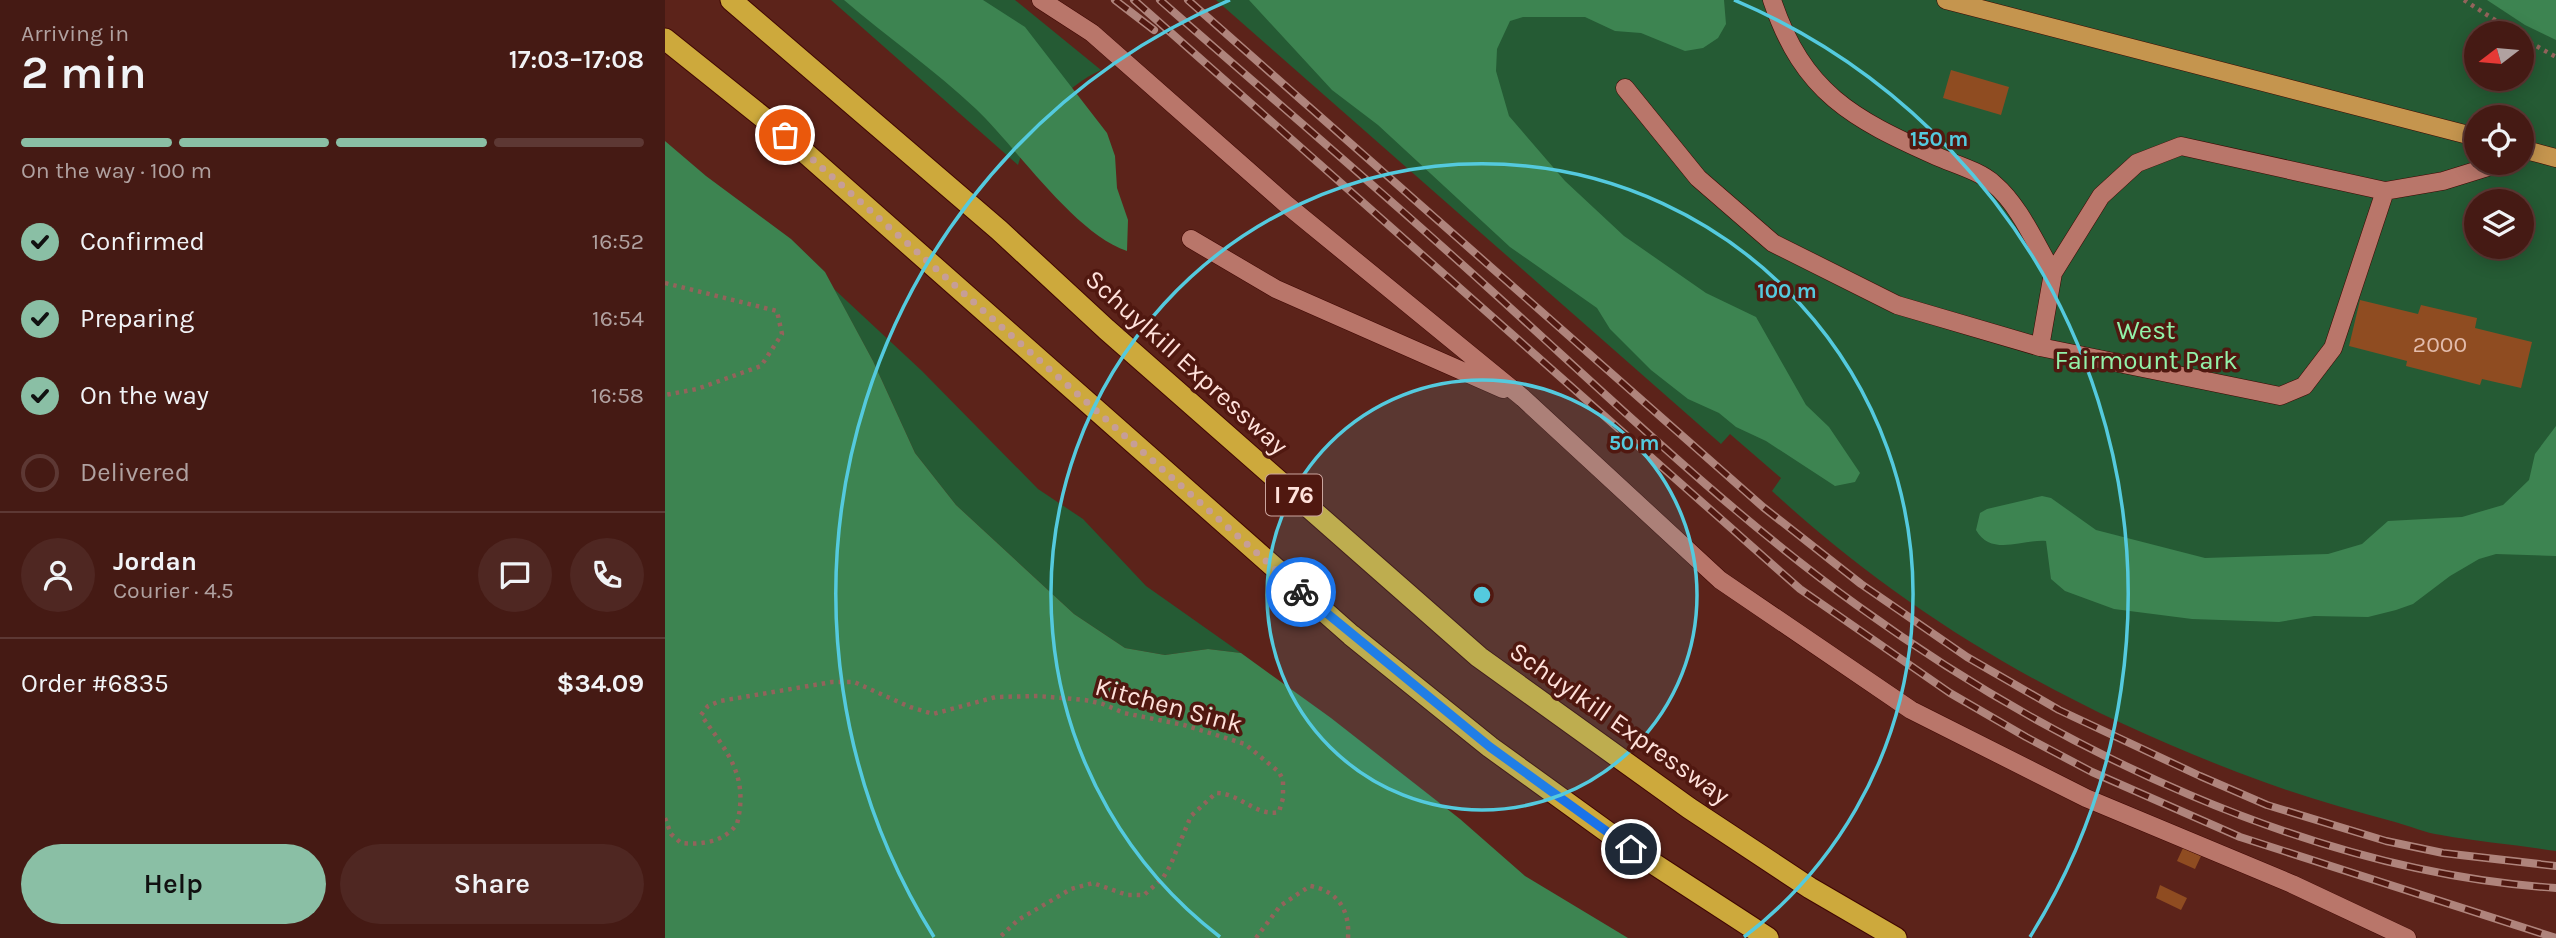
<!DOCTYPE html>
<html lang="en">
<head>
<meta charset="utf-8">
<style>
  :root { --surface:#451a14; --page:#4f2722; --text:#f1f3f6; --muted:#b0a1a0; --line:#5d3834; --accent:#8abfa5 }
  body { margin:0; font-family:Karla,sans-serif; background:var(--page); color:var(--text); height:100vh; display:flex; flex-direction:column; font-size:26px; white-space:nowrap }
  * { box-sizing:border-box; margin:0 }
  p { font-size:23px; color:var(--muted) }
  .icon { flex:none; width:38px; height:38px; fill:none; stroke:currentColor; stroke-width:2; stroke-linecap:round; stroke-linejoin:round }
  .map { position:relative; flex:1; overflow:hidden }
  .sheet { display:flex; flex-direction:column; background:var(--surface); width:665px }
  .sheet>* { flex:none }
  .needle { width:46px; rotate:254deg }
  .buttons { position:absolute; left:1799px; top:21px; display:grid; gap:14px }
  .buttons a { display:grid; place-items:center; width:70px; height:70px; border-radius:50%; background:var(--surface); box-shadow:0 4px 18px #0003,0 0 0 2px var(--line); font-size:35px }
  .pin { position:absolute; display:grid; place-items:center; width:60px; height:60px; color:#fff; margin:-30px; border:4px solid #fff; border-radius:50%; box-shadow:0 2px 7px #0007 }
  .courier { position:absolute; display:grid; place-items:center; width:70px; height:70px; margin:-35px; border:5px solid #1a73e8; border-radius:50%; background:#fff; color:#222; box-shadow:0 2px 9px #0007 }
  .head em { font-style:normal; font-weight:600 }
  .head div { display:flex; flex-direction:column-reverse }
  .head { display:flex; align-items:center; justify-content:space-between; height:119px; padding:0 21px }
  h1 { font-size:46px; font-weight:600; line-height:52px }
  .bar { display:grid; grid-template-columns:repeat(4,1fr); gap:10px 7px; align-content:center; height:84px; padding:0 21px }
  .bar i { height:9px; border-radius:5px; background:var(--line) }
  .bar .active { background:var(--accent) }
  .bar p { grid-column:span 4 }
  .line { display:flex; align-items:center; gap:18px; padding:0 21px; border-top:2px solid var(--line) }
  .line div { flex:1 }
  .round { display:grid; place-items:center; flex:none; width:74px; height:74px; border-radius:37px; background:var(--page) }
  ol { padding:0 21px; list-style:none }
  li { display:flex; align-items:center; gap:21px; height:77px }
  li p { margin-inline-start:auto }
  li .icon { padding:7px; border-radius:50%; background:var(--accent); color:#111; stroke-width:4 }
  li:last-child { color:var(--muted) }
  li i { width:38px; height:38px; border:4px solid var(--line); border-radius:50% }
  .primary-button { display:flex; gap:14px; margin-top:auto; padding:14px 21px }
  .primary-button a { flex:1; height:80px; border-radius:42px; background:var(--accent); color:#111; font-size:28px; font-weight:600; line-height:80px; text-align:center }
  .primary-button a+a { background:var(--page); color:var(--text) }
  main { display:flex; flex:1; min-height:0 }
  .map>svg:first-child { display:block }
  .green { fill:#255b34; fill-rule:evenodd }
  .forest { fill:#3d8451 }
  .building { fill:#8f4c21 }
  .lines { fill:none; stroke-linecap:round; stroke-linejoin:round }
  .minor-casing { stroke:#3f0602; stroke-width:19 }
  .major-casing { stroke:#3f0602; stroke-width:19 }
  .highway-casing { stroke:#3f0602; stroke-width:23 }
  .path { stroke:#93635b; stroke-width:4.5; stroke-dasharray:3.5 5; stroke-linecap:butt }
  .minor { stroke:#b9766a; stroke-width:18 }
  .major { stroke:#c5954e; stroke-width:18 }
  .highway { stroke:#cda93c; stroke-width:21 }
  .rail-casing { stroke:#af847c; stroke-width:8 }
  .rail { stroke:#501810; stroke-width:5; stroke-dasharray:16; stroke-linecap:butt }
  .done { stroke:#c69e97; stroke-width:7; stroke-dasharray:0 12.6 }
  .route { stroke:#1a73e8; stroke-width:9 }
  .ring { fill:none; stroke:#54cade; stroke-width:3.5 }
  .labels { text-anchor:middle; stroke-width:7; stroke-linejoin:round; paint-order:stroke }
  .number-label { font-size:23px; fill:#e3bcac }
  .shield { fill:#501810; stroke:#caa59e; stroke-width:2 }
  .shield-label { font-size:24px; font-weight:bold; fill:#ffe1db }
  .park-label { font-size:26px; fill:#92f2a9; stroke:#501810 }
  .street-label { font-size:26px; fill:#ffe1db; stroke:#501810 }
  .centre { fill:#54cade; stroke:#501810; stroke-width:3.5 }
  .ring-label { font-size:21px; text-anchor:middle; font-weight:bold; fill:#54cade; stroke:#501810; stroke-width:7; stroke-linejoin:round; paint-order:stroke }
</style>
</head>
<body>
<main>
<section class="sheet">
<div class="head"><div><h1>2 min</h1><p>Arriving in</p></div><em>17:03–17:08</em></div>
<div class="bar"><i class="active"></i><i class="active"></i><i class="active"></i><i></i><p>On the way · 100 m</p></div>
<ol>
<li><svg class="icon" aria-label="check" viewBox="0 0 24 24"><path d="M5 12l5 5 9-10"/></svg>Confirmed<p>16:52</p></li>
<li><svg class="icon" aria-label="check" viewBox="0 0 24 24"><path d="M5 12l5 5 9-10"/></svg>Preparing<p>16:54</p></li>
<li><svg class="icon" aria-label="check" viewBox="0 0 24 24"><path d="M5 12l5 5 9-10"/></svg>On the way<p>16:58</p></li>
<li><i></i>Delivered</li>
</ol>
<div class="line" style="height:126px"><a class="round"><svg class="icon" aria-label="person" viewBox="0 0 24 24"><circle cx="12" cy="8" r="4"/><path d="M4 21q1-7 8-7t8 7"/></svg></a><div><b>Jordan</b><p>Courier · 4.5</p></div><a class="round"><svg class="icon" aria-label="chat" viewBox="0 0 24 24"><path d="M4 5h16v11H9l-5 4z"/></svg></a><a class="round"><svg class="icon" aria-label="phone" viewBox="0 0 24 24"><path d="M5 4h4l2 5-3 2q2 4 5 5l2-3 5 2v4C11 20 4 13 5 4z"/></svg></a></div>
<div class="line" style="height:91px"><div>Order #6835</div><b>$34.09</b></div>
<div class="primary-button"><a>Help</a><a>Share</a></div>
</section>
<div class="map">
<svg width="1891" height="938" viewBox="0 0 1891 938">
  <rect width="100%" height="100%" fill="#5c231a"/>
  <path class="green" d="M166 0H350L436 70C399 87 365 125 353 165Z
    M551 0H1891V851C1853 845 1814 842 1776 835 1760 833 1745 826 1730 822 1686 810 1642 798 1599 782 1415 715 1252 625 1107 491L1116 478 1065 434 1056 444ZM1811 33H1857V79H1811ZM1811 117H1857V163H1811ZM1811 201H1857V247H1811Z
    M169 289 257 371 373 489 418 519 481 586 576 653 543 649 500 655 460 648 409 614 291 505 250 453 208 361Z"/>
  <path class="forest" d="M179 0H318L360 27 442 133 450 156 452 188 463 220 462 251C409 233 352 148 311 109 270 70 222 37 179 0Z
    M584 0H1059L1061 24 1053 38 1038 48 1020 51 976 33 950 31 920 17H858L845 21 832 49 831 71 844 116 900 181 959 236 1041 293 1091 317 1141 405 1164 427 1195 473 1190 482 1170 486 1101 441 1071 427 1054 413 1023 399 986 370 945 329 932 308 845 247 713 125 667 90Z
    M1822 0H1891V40L1860 25Z
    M0 141 41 176 126 239 160 272 208 361 250 453 291 505 409 614 460 648 500 655 543 649 576 653 666 718 795 819 860 876 963 938H0Z
    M1891 426V556L1831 554 1814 559 1785 576 1748 604 1731 610 1703 617 1649 616 1614 622 1527 619 1449 609 1400 591 1386 579 1381 541C1358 539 1326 557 1311 530L1315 513 1322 509 1377 496 1386 498 1431 530 1540 558 1663 554 1697 544 1723 521 1797 517 1838 505 1864 480 1870 454Z"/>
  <path class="building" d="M1286 70 1344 87 1336 115 1278 98Z
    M1695 300 1753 314 1756 305 1812 318 1810 328 1867 342 1856 388 1817 379 1815 385 1741 366 1742 361 1684 346Z
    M1518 848 1536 856 1530 869 1512 861Z
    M1495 885 1522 898 1516 910 1491 898Z"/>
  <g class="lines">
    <g class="minor-casing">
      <path id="minor" d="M376 0 427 33 622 205 858 398 1055 580 1246 710 1421 798 1627 884 1742 938
        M1107 0C1138 93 1188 119 1271 156 1289 164 1315 171 1329 184 1355 206 1371 245 1388 273
        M960 88 1033 178 1108 243 1232 305 1375 347
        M1720 191 1668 348 1639 386 1615 396 1375 347 1388 273 1436 196 1472 163 1516 146 1720 191 1778 181 1836 163
        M526 239 611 289 838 389"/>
    </g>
    <g class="major-casing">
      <path id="major" d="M1281 0 1811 137
        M1857 149 1891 158"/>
    </g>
    <g class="highway-casing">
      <path id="highway" d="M66 0 334 230 441 329 814 657 1024 808 1145 888 1231 938
        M0 39 120 135 686 635 825 747 966 849 1103 938"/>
    </g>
    <path class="path" d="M1799 0 1850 33
      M1857 38 1891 57
      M0 283 112 311 117 334 96 366 32 389 0 395
      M0 818 6 834 16 843C37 845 59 842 72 824 84 776 63 753 36 715L43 706 55 701 167 682H189L245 707 268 714 331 697 373 696 420 700 438 704 459 713 519 725 580 744 614 772 618 780V798L614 812C591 817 575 793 551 793L526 816 505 866 498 878 479 895H462L428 883 406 889 353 920 334 938
      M591 938 615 906 645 886C673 891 685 910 683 938"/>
    <use href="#minor" class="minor"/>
    <use href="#major" class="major"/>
    <use href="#highway" class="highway"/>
    <g class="rail-casing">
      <path id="rail" d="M450 0 489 30
        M469 0 1135 589 1285 693 1361 737 1427 772 1575 837 1891 938
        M495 0C603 95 713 188 820 285 941 394 1060 510 1193 606 1391 749 1645 872 1891 888
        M523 0 1098 507 1196 584 1302 657 1394 710 1535 776 1602 805 1721 841 1778 853 1891 866"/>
    </g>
    <use href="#rail" class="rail"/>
  </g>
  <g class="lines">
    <path class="done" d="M120 135 636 592"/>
    <path class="route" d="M636 592 825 747 966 849"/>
  </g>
  <circle cx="817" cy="595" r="215" fill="#54cade" fill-opacity=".12"/>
  <g class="ring">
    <circle cx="817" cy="595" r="215"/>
    <path d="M555 937A431 431 0 1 1 1079 937"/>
    <path d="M269 937A646 646 0 0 1 565 0M1069 0A646 646 0 0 1 1365 937"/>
  </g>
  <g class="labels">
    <g class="number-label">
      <text x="1775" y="352">2000</text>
    </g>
    <rect class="shield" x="601" y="474.5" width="56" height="41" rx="5"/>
    <g class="shield-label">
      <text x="629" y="503">I 76</text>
    </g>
    <g class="park-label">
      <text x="1481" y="339">West<tspan x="1481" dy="30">Fairmount Park</tspan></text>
    </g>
    <g class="street-label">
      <text transform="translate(522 362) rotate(42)" y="9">Schuylkill Expressway</text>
      <text transform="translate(504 705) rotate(15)" y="9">Kitchen Sink</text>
      <text transform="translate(955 723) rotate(35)" y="9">Schuylkill Expressway</text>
    </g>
  </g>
  <circle cx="817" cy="595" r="10" class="centre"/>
  <g class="ring-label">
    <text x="1274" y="146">150 m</text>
    <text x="1122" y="298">100 m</text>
    <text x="969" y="450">50 m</text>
  </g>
</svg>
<div class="buttons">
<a><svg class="needle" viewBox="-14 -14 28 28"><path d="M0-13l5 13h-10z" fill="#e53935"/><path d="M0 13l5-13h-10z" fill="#b0a1a0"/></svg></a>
<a><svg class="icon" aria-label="locate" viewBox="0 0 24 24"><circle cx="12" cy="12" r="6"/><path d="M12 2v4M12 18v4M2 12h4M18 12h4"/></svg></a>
<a><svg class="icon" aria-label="layers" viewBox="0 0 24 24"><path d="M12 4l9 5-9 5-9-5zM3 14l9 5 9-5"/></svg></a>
</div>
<div class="pin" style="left:120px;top:135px;background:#ea580c"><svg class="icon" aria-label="bag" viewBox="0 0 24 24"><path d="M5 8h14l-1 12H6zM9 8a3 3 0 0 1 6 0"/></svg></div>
<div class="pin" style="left:966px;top:849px;background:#1f2937"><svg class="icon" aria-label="home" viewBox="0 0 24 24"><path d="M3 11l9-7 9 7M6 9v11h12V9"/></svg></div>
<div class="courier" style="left:636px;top:592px"><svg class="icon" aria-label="bike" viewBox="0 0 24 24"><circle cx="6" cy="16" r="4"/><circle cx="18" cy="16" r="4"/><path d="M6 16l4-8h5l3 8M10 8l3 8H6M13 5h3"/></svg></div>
</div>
</main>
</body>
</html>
